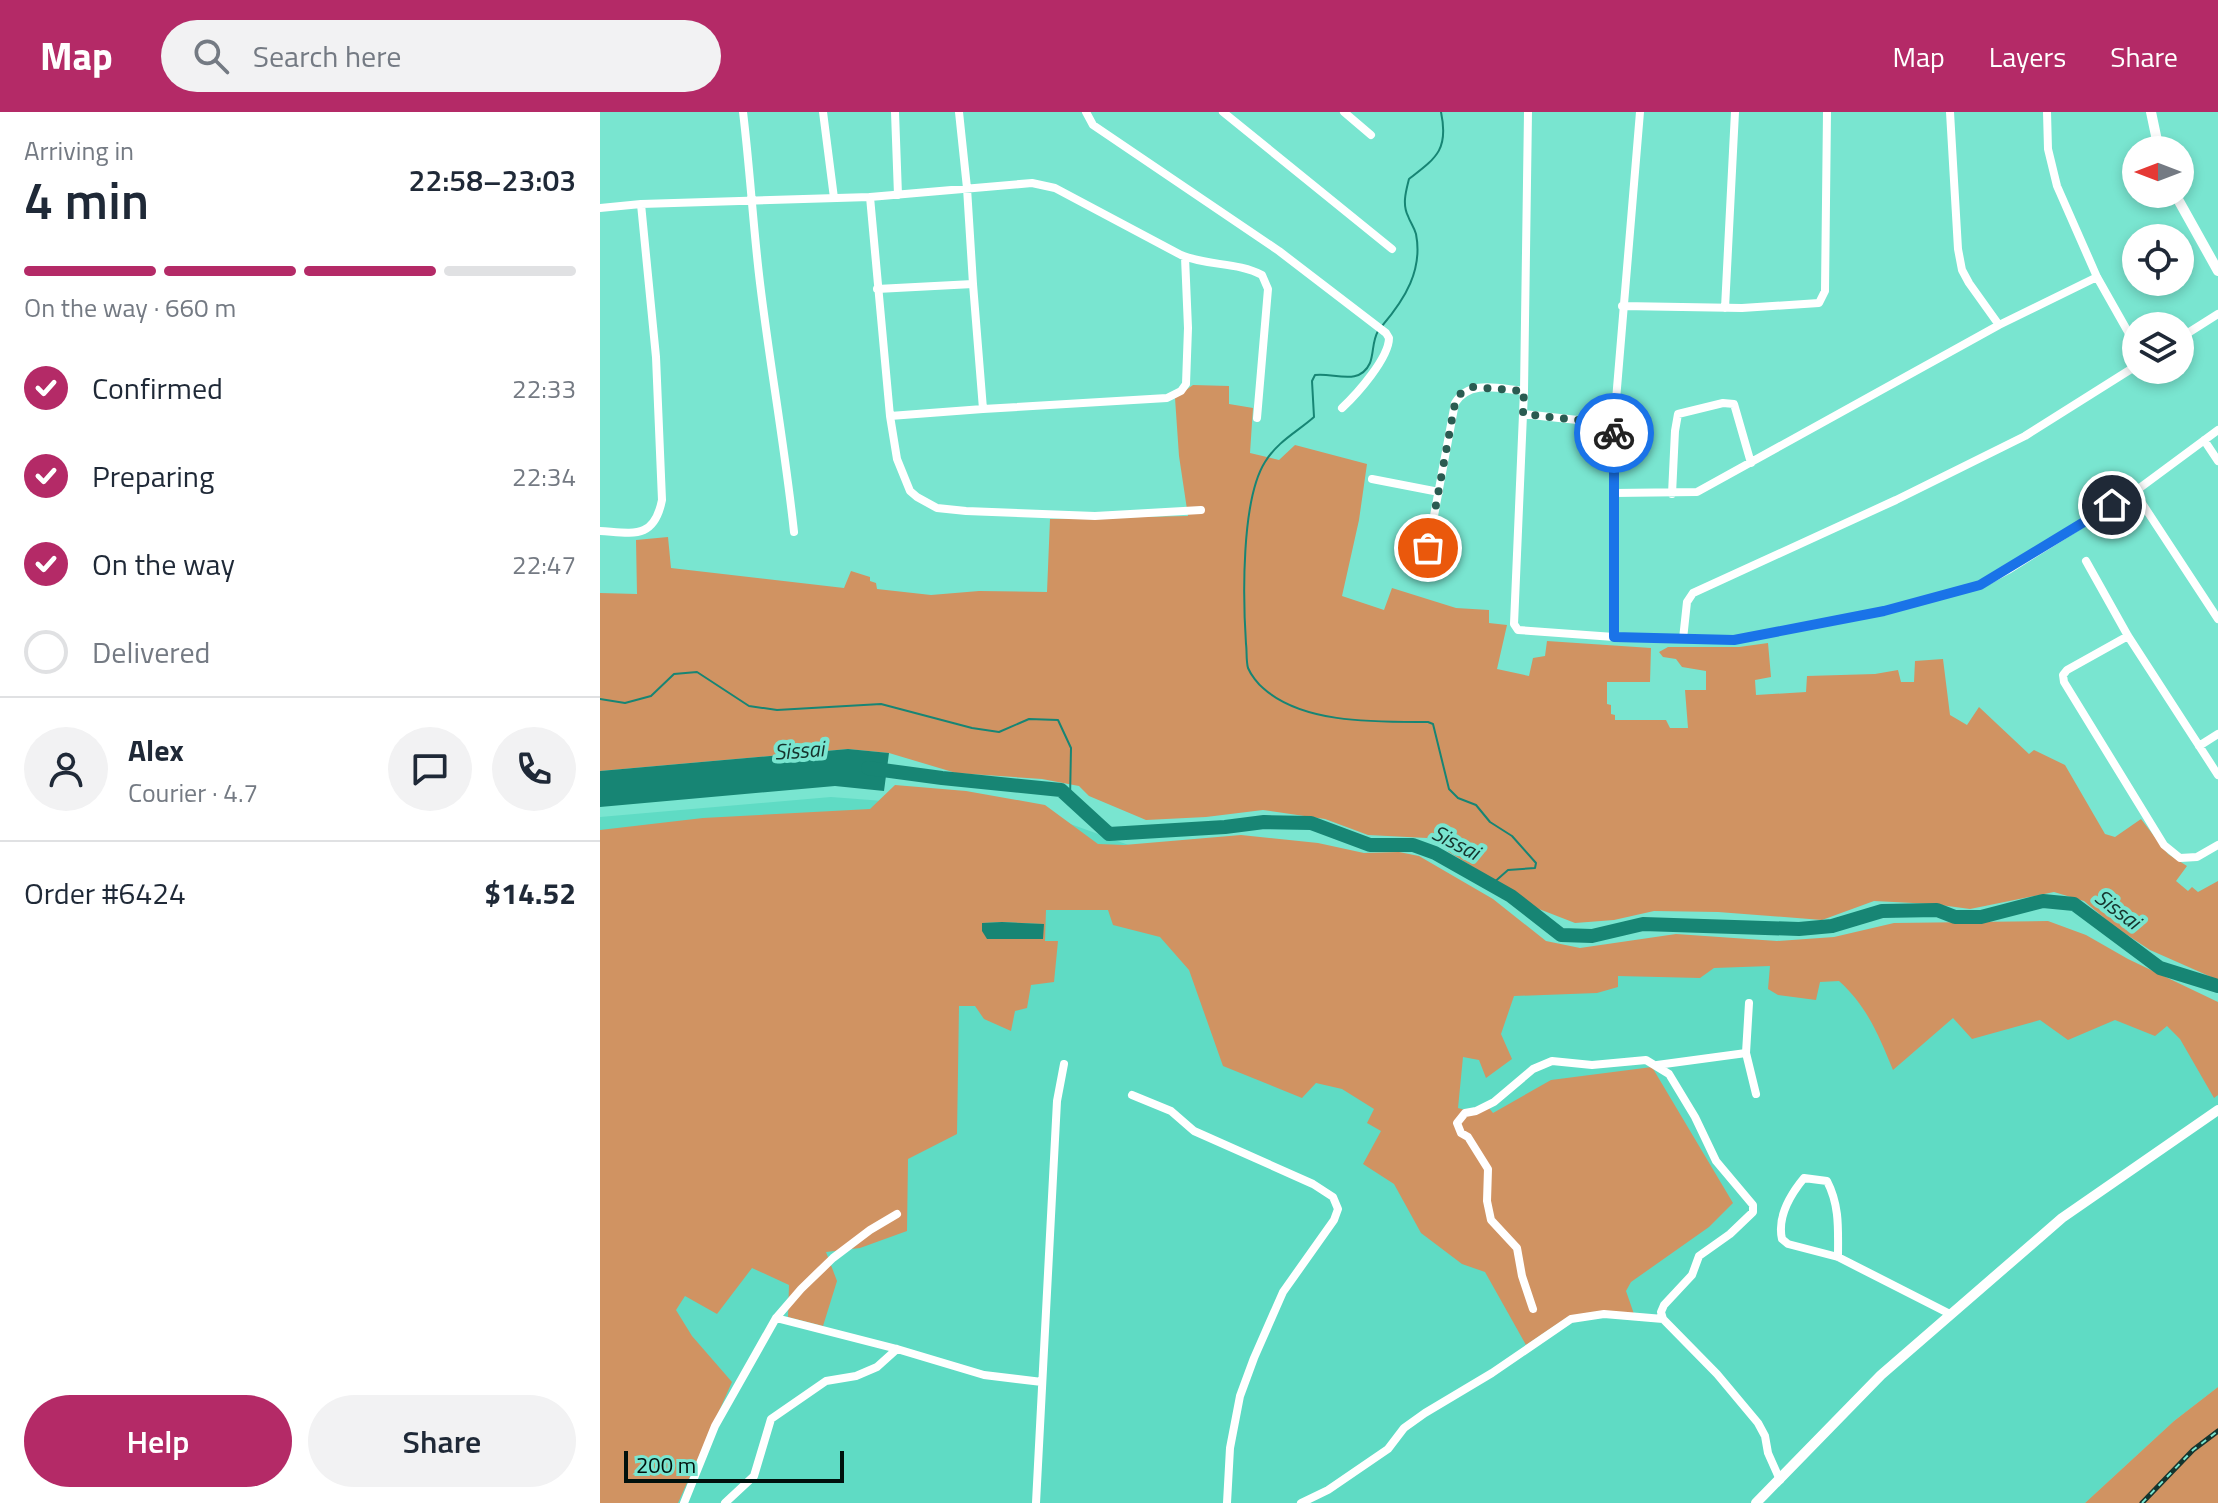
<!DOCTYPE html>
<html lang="en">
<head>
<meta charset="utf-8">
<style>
  :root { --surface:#fff; --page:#f2f2f3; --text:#1f2937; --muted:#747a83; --line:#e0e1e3; --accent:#b42a67 }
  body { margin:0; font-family:"Titillium Web",sans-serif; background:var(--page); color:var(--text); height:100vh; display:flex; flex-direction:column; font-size:30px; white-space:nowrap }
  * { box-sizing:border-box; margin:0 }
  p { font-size:26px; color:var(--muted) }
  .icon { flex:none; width:44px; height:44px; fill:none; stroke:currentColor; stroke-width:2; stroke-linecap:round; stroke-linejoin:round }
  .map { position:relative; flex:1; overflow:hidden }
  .sheet { display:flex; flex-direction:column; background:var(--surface); width:600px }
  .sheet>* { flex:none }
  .needle { width:52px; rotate:270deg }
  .fabs { position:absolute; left:1522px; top:24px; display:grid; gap:16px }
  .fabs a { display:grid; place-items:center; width:72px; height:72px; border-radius:50%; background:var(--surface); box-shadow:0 4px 12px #0003; font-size:40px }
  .scale { position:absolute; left:24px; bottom:20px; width:220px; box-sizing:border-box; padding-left:8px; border:4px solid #00110d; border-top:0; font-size:22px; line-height:28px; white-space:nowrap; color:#00110d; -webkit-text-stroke:6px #79e5d0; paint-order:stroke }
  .pin { position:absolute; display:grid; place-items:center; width:68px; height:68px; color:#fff; margin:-34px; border:4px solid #fff; border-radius:50%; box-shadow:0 2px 8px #0007 }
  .courier { position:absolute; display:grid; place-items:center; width:80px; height:80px; margin:-40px; border:6px solid #1a73e8; border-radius:50%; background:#fff; color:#222; box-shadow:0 2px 10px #0007 }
  .headline em { font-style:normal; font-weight:600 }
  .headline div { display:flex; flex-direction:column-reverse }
  .headline { display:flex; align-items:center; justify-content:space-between; height:136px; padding:0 24px }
  h1 { font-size:52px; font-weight:600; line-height:60px }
  .bar { display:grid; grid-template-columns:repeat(4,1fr); gap:12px 8px; align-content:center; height:96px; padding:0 24px }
  .bar i { height:10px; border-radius:6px; background:var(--line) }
  .bar .selected { background:var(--accent) }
  .bar p { grid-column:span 4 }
  .line { display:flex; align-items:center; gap:20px; padding:0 24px; border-top:2px solid var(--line) }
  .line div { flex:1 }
  .round { display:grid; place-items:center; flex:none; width:84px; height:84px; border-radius:42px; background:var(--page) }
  ol { padding:0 24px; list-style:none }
  li { display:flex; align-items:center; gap:24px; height:88px }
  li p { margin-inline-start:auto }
  li .icon { padding:8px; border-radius:50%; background:var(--accent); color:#fff; stroke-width:4 }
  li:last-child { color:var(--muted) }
  li i { width:44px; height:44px; border:4px solid var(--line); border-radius:50% }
  .button { display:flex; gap:16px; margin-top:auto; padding:16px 24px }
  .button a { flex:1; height:92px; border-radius:48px; background:var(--accent); color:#fff; font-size:32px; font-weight:600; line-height:92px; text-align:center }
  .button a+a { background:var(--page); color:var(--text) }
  header { display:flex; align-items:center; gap:48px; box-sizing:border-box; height:112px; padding:0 40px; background:var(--accent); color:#fff }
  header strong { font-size:38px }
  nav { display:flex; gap:44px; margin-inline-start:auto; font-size:28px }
  .search { width:560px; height:72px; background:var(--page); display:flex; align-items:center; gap:20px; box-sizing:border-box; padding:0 28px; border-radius:44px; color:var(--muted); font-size:30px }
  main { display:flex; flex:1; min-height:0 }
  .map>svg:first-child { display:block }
  .built { fill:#5fdbc4 }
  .green { fill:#d09362; fill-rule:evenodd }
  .water { fill:#178574 }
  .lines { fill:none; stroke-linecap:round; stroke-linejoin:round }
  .stream { stroke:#178574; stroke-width:2 }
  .river { stroke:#178574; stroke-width:14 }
  .minor { stroke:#fff; stroke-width:8 }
  .tertiary { stroke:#fff; stroke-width:10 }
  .rail-casing { stroke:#15352e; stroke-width:5 }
  .rail { stroke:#79e5d0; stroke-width:2; stroke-dasharray:6; stroke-linecap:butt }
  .done { stroke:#2a5b51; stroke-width:8; stroke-dasharray:0 14.4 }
  .route { stroke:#1a73e8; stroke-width:10 }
  .labels { text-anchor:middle; stroke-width:8; stroke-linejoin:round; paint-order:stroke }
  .water-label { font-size:22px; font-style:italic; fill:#15332d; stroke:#79e5d0 }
</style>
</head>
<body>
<header>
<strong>Map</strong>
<div class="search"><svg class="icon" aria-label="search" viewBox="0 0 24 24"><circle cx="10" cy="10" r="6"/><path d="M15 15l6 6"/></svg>Search here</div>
<nav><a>Map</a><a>Layers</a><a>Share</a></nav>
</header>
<main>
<section class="sheet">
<div class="headline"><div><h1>4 min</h1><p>Arriving in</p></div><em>22:58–23:03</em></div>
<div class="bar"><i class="selected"></i><i class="selected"></i><i class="selected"></i><i></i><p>On the way · 660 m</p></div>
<ol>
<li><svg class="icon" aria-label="check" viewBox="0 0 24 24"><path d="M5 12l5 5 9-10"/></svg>Confirmed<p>22:33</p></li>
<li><svg class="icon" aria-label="check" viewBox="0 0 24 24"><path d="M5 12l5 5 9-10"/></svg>Preparing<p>22:34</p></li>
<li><svg class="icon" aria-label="check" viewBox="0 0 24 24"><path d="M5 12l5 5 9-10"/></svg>On the way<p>22:47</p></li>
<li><i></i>Delivered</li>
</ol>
<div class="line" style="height:144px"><a class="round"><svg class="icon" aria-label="person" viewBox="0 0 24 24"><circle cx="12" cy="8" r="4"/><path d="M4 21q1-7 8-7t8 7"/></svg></a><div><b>Alex</b><p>Courier · 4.7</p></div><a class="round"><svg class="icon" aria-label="chat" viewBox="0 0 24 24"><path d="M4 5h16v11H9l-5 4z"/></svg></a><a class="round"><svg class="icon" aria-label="phone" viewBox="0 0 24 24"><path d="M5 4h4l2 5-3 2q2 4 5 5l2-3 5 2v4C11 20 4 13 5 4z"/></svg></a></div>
<div class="line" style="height:104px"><div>Order #6424</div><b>$14.52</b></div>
<div class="button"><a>Help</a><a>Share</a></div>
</section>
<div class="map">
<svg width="1618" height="1391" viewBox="0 0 1618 1391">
  <rect width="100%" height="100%" fill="#79e5d0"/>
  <path class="built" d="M231 685 440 701 548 740 945 840 1178 834 1618 919V1275L1574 1309 1485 1391H0V705Z"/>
  <path class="green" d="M593 273 629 274V292L653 296 650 341 679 348 695 333 767 352 759 408 742 484 784 498 792 476 856 496 889 498V511L907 513 897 557 929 564 933 546 945 544 947 529 1051 536 1050 570H1007V592L1011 593V602L1015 603V608H1066L1070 616H1088L1085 578H1106V559L1082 555 1076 547 1063 545 1059 540 1068 535H1139L1168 531 1171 565 1155 568 1156 583 1206 580 1207 564 1275 562 1298 558 1301 570H1314L1315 549 1343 547 1350 603 1367 613 1379 595 1429 642 1434 638 1465 653 1505 722 1515 725 1541 707 1568 742 1587 754 1576 769 1588 779 1592 775 1598 780 1618 769V868L1550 838 1515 815 1484 789 1454 780 1370 797 1333 792 1274 789 1222 808 1118 800 1054 799 1014 808 975 811 939 797 827 726 768 723 725 707 663 698 606 705 546 708 489 684 479 674 442 667 356 661 289 641 248 637 0 659V481L37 482 36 428 68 425 71 456 244 476 251 459 270 465V469L276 471 277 477 331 483 379 479 447 480 450 407 588 404 579 344 575 286Z
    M295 673 366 679 445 693 498 732 524 733 641 723 718 731 764 741 799 740 819 744 893 787 946 829 980 836 1076 822 1177 829 1234 825 1294 811 1448 809 1486 823 1528 847 1618 890V983L1614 986 1580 927 1567 914 1555 924 1515 908 1468 928 1440 908 1372 927 1353 906 1293 958C1279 924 1267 894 1239 869L1220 870 1216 888 1178 883 1168 877 1170 854 1114 856 1100 866 1018 864V875L997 881 914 884 901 922 912 947 886 966 879 948 863 945 858 996 877 1001 889 996 893 1001 951 968 1052 955 1133 1091 1109 1115 1031 1170 1026 1179 1034 1202 969 1204 926 1233 885 1160 862 1152 821 1121 794 1072 763 1052 781 1019 767 1011 774 997 742 977 716 971 702 986 623 954 589 858 560 825 513 813 508 798H446L445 829H458L454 870 431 873 427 896 415 899 411 919 384 907 375 894H359L357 1022 308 1047 307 1119 260 1136 226 1140 237 1169 223 1214 188 1205 189 1173 152 1156 117 1202 85 1184 76 1198 92 1224 132 1270 78 1391H0V718L103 706 270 697ZM402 810 443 812 414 826 387 827 383 811Z
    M1618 1275V1391H1485L1574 1309Z"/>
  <path class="water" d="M248 637 289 641 284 679 235 674 0 695V659Z
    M402 810 444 812 443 827H387L382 819V811Z"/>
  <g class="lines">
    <path class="stream" d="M782 214C805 187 823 158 816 122 814 115 810 110 808 104 802 92 806 79 809 67 836 46 849 38 841 0
      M778 219C772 230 774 240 770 251 759 275 733 260 715 263L712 269 714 305C697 320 678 329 665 350 641 388 643 487 646 532 647 539 646 549 648 556 651 563 658 572 663 576 703 612 776 610 828 610L833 612 849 677 858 686 876 693 890 710 912 724 936 751 935 756 908 758 891 773
      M0 587 25 591 51 584 74 562 97 560 149 594 177 598 281 592 372 616 399 620 429 607 458 608 471 636 470 687"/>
    <path class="river" d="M268 656 342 666 461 678 509 722 625 715 664 710 711 711 770 733H813L835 741 911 784 961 823 992 824 1043 812 1199 817 1232 814 1282 799 1337 798 1355 805H1381L1443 789 1474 792 1560 856 1618 874"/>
    <path class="minor" d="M143 0C150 57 153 114 160 171 170 254 185 336 194 420
      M223 0 234 86
      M295 0 298 83
      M486 0 493 13 679 139 786 221 789 226C789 246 757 282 742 296
      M623 0 792 137
      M744 0 771 23
      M928 0 924 279 914 512 918 518 1014 525 1134 528 1284 499 1380 473 1408 458 1541 375 1618 318
      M1350 0 1358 137 1362 158 1369 171 1399 213 1497 165
      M1447 0 1448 37 1457 74 1497 165 1536 234
      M270 85 290 304 297 347 310 379 317 385 337 396 366 399 495 404 601 398
      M0 96 41 92 270 85 432 71 455 76 581 143C607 154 638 150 662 163L668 177 657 306
      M277 177 373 172 367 76 359 0
      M1022 194 1142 196 1219 191 1225 179 1227 0
      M1125 196 1135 0
      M1580 226 1618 202
      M383 297 567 286 581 279 586 272 588 216 585 145
      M923 302 1014 312
      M290 304 383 297 373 172
      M1604 328 1618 349
      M772 367 839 380
      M1534 379 1618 507
      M1013 381 1097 380 1399 213
      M1072 382 1075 319 1078 302 1123 291 1134 292 1151 351
      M0 419C33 421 54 428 62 388L56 245 41 92
      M828 436 855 291C870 267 899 277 924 279
      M1486 449 1528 524 1618 663
      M1528 524 1467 558 1463 563 1464 570 1564 733 1580 746 1597 745 1618 733
      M1014 525V312L1040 0
      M1083 527 1087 490 1093 481 1296 388 1425 324 1536 254
      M1599 634 1618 622
      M1146 941 1156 982
      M1057 953 1146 941 1149 891
      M532 983 571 999 594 1019 713 1072 733 1085 738 1097 734 1108 683 1180 654 1246 640 1284 630 1336 627 1391
      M1238 1145C1238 1118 1240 1094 1227 1069L1204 1066C1190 1083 1177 1105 1182 1127L1188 1132 1238 1145 1350 1202
      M933 1197 922 1164 917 1136 891 1108 887 1089 888 1057 868 1025 861 1021 857 1011 865 1001 876 999 894 990 933 957 952 949 992 953 1046 948 1069 962 1095 1005 1116 1049 1153 1093V1100L1130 1122 1099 1144 1092 1163 1064 1193 1061 1200 1063 1207 1117 1262 1158 1311 1165 1324 1168 1341 1180 1368
      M176 1206 297 1237 384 1263 442 1270
      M84 1391 115 1314 176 1206 201 1177 233 1146 270 1118 297 1102
      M125 1391 154 1364 171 1307 226 1269 256 1264 277 1255 297 1237
      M436 1391 457 989 464 952
      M701 1391 728 1378 788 1337 804 1316 825 1301 892 1261 971 1207 1004 1202 1063 1207"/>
    <path class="tertiary" d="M1551 0 1559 38
      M1575 82 1618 159
      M1156 1391 1281 1263 1462 1106 1618 998"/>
    <g class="rail-casing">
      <path id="rail" d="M1542 1391 1593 1338 1618 1319"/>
    </g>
    <use href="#rail" class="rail"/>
  </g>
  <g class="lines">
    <path class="done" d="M828 436 855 291 861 281 872 275 924 279 923 302 1014 312V321"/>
    <path class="route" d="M1014 321V525L1134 528 1284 499 1380 473 1512 393"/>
  </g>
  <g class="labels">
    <g class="water-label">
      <text transform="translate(199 638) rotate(-4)" y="8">Sissai</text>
      <text transform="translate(856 730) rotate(27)" y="8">Sissai</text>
      <text transform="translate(1518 797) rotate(37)" y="8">Sissai</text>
    </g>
  </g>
</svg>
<div class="fabs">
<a><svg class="needle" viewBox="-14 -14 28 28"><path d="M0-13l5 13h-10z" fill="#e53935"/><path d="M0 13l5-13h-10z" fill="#747a83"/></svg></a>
<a><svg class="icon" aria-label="locate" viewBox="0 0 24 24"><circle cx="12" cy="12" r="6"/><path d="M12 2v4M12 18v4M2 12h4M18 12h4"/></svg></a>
<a><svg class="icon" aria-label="layers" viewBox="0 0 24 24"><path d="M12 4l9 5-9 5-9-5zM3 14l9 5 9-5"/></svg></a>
</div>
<div class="scale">200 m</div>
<div class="pin" style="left:828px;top:436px;background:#ea580c"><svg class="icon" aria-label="bag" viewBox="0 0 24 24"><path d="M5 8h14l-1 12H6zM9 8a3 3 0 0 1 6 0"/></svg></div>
<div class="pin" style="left:1512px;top:393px;background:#1f2937"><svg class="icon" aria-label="home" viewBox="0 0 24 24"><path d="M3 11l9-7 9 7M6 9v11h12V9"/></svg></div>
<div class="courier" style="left:1014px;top:321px"><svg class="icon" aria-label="bike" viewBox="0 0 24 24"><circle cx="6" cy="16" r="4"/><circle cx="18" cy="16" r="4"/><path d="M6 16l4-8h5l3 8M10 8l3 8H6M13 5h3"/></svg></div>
</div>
</main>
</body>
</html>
